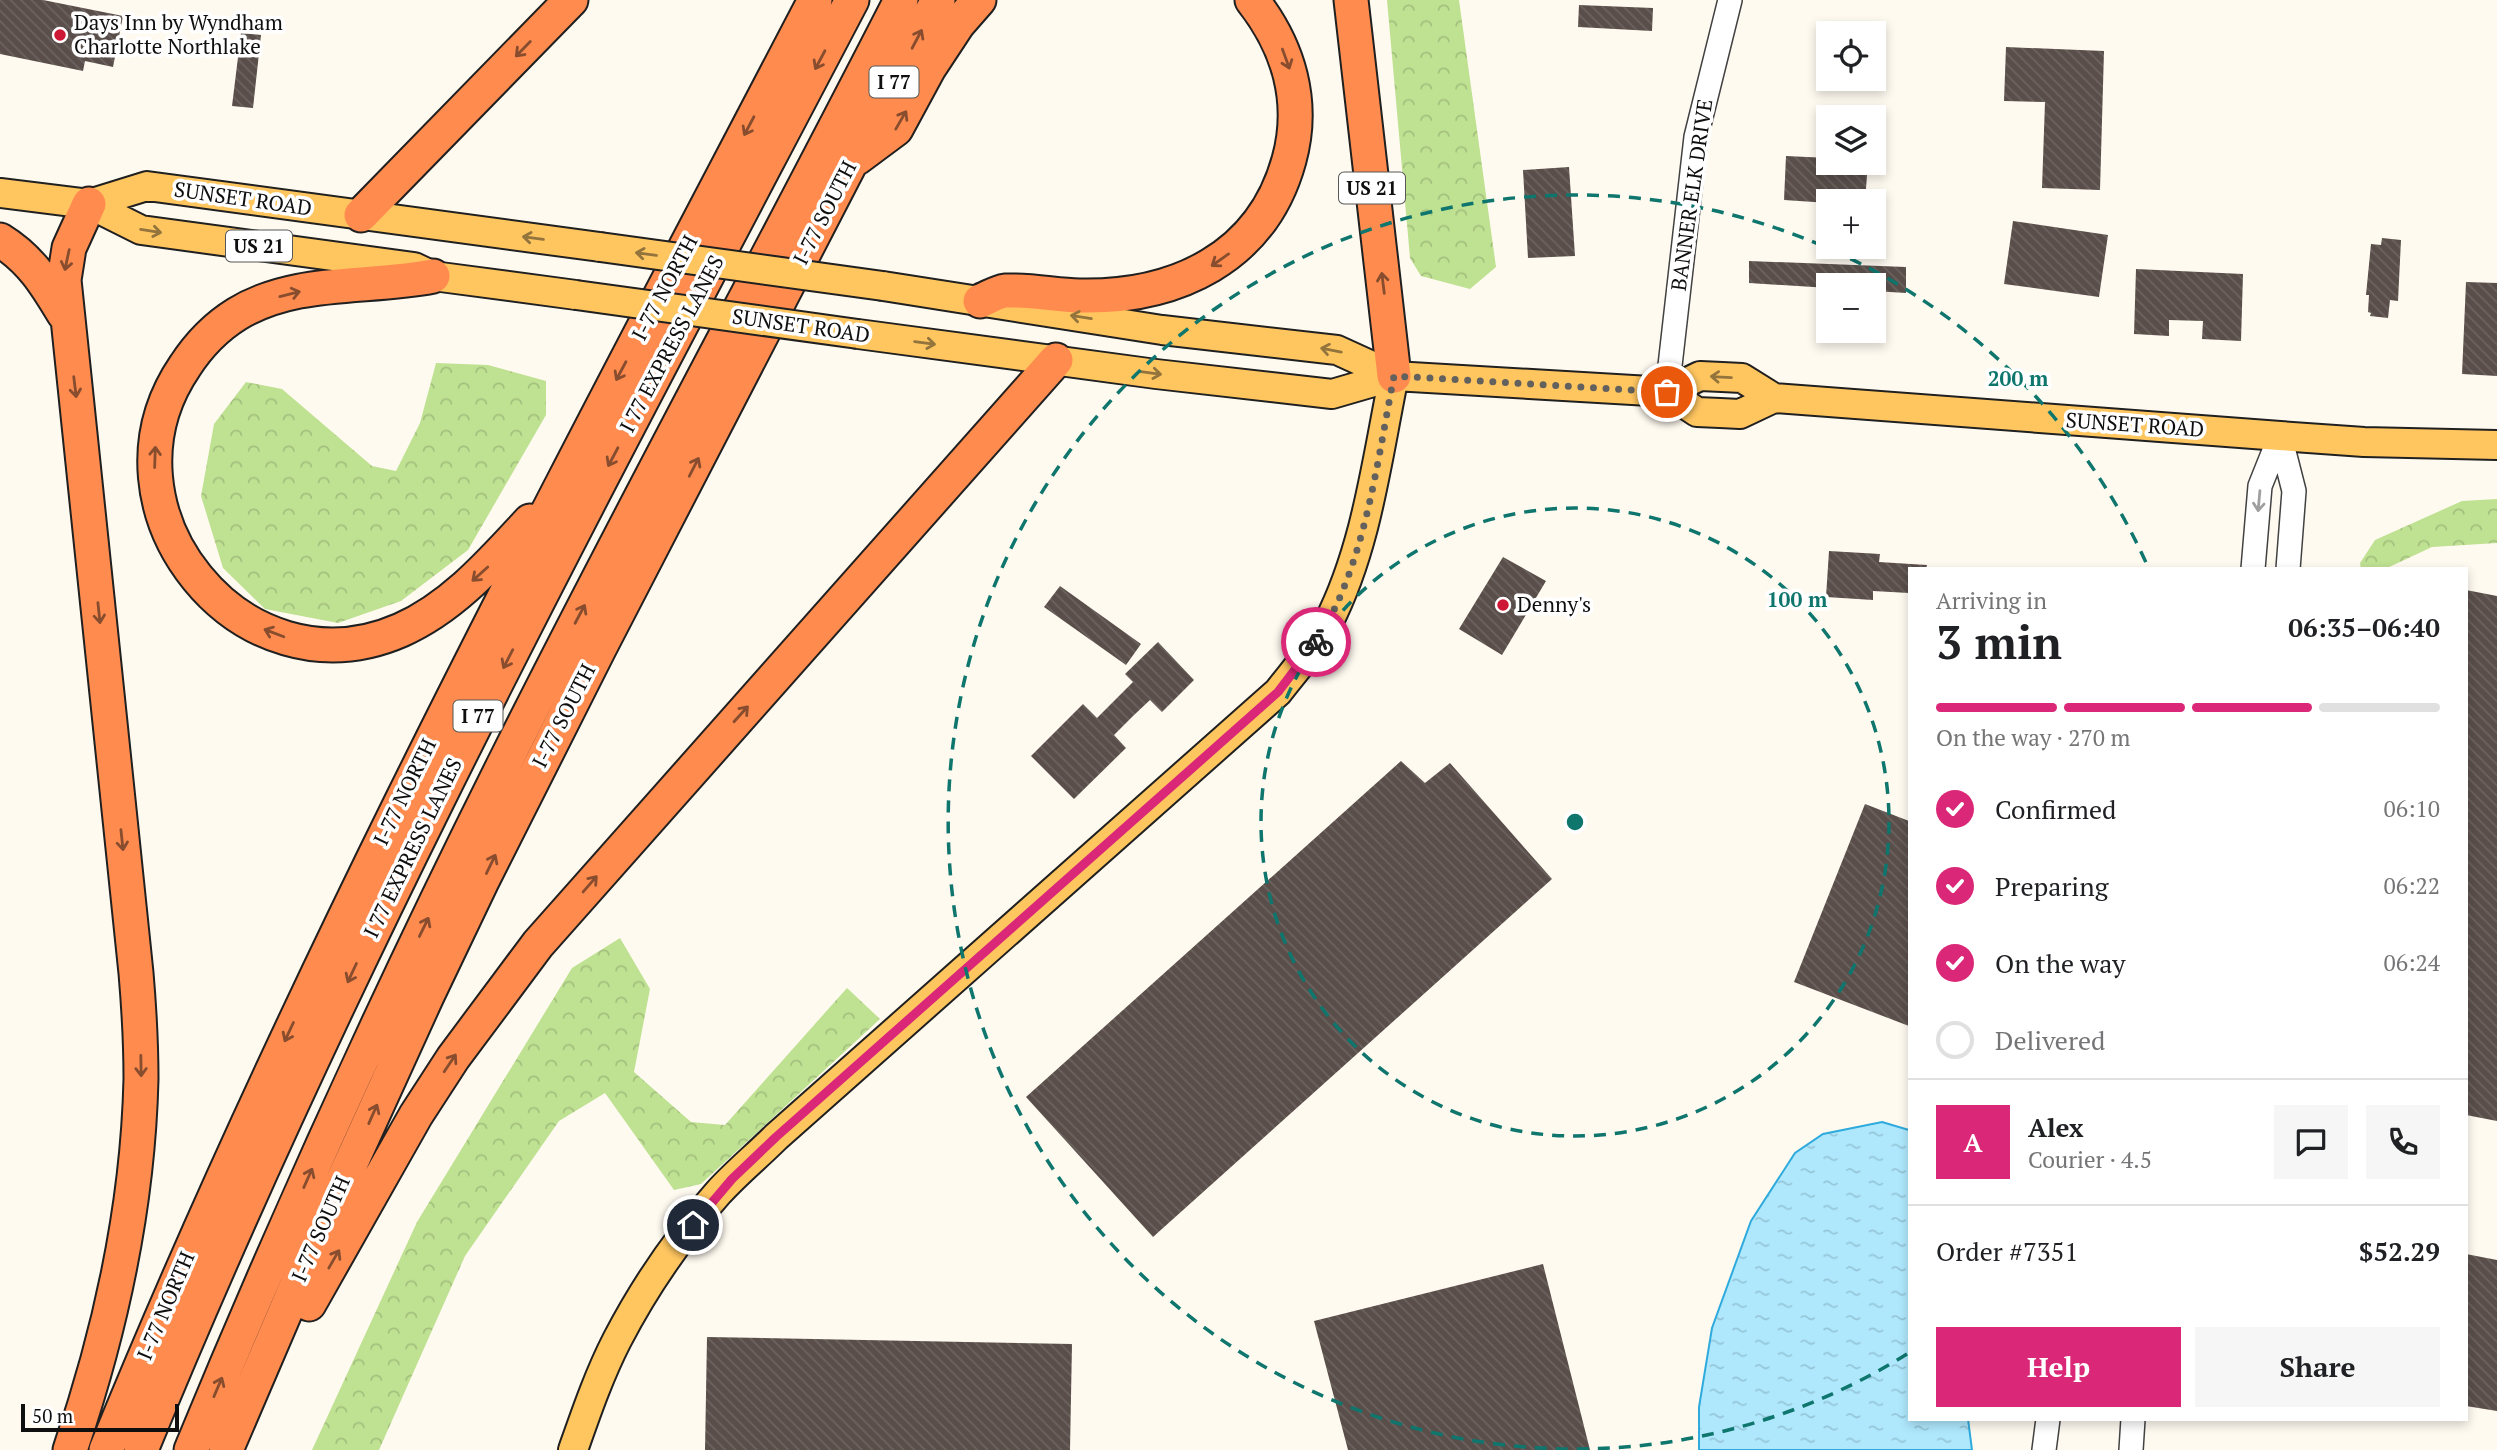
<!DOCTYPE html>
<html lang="en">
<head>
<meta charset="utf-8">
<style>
  :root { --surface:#fff; --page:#f6f6f6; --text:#202124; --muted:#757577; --line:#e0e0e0; --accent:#db2777 }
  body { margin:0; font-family:"PT Serif",serif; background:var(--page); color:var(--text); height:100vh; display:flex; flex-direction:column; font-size:26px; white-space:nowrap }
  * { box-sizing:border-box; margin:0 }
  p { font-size:23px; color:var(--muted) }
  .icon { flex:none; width:38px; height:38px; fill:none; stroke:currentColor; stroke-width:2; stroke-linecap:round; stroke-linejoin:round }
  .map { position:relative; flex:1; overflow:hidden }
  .sheet { position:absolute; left:1908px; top:567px; width:560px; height:854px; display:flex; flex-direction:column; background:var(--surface); border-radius:0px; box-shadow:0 4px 10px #0003 }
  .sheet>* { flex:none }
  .buttons { position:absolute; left:1816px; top:21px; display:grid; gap:14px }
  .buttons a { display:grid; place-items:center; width:70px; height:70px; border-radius:0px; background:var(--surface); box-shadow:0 4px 10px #0003; font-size:35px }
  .scale { position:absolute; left:21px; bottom:18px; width:158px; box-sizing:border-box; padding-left:7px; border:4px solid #0f0f0f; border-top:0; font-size:19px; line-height:24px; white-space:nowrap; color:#0f0f0f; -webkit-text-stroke:5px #fff; paint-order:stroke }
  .pin { position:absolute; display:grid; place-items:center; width:60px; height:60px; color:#fff; margin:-30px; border:4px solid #fff; border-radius:50%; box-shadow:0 2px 7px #0007 }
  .courier { position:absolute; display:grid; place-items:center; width:70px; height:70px; margin:-35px; border:5px solid #db2777; border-radius:50%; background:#fff; color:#222; box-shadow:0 2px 9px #0007 }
  .summary em { font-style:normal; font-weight:700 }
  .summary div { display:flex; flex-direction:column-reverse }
  .summary { display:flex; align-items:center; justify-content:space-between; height:119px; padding:0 28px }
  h1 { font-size:46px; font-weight:700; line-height:52px }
  .bar { display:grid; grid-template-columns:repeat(4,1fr); gap:10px 7px; align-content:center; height:84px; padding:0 28px }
  .bar i { height:9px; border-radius:5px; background:var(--line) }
  .bar .current { background:var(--accent) }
  .bar p { grid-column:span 4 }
  .line { display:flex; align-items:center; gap:18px; padding:0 28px; border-top:2px solid var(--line) }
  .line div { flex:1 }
  .round { display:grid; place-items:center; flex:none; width:74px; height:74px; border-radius:0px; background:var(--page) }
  ol { padding:0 28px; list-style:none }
  li { display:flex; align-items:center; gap:21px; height:77px }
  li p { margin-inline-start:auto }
  li .icon { padding:7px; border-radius:50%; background:var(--accent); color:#fff; stroke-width:4 }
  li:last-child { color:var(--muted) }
  li i { width:38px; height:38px; border:4px solid var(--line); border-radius:50% }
  .cta { display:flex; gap:14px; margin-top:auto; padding:14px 28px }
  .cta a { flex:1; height:80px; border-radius:0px; background:var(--accent); color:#fff; font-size:28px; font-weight:700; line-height:80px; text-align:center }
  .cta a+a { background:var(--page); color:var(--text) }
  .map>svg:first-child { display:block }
  .forest { fill:url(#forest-crowns) }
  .water { fill:url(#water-ripples); stroke:#2eaadc; stroke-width:2 }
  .building { fill:url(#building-back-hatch) }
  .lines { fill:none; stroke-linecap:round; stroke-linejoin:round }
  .minor-casing { stroke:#424242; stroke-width:26 }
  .major-casing { stroke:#202020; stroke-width:32 }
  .highway-casing { stroke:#202020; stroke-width:37 }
  .minor { stroke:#fff; stroke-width:23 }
  .major { stroke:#ffc660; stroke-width:28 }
  .highway { stroke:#ff8b4e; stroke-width:33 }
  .major-bridge-casing { stroke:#202020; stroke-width:32; stroke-linecap:butt }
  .major-bridge { stroke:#ffc660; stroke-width:28 }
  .oneway { stroke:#874d2e }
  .oneway2 { stroke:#93743c }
  .oneway3 { stroke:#9f9f9f }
  .done { stroke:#63615e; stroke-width:7; stroke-dasharray:0 12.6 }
  .route { stroke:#db2777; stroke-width:9 }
  .ring { fill:none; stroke:#0f766e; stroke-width:3.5; stroke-dasharray:12 9 }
  .poi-dot { fill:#ce1735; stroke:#fff; stroke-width:2.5 }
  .labels { text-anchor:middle; stroke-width:7; stroke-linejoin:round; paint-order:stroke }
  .shield { fill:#fff; stroke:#575757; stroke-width:2 }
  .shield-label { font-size:19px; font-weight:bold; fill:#0f0f0f }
  .poi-label { font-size:21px; fill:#0f0f0f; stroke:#fff; text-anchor:start }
  .street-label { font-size:21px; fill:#0f0f0f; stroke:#fff }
  .centre { fill:#0f766e; stroke:#fff; stroke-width:3.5 }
  .ring-label { font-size:21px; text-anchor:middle; font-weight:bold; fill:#0f766e; stroke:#fff; stroke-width:7; stroke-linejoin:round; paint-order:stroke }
</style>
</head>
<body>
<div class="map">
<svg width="2497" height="1450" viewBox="0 0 2497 1450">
  <defs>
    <pattern id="forest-crowns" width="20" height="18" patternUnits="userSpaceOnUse" patternTransform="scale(1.75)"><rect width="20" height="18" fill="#bfe192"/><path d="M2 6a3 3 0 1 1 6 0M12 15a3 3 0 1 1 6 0" fill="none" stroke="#a3c07d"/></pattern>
    <pattern id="water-ripples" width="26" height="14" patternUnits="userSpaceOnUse" patternTransform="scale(1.75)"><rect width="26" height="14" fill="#afe8fd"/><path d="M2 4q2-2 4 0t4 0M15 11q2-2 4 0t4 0" fill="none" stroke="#95c6d8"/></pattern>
    <pattern id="building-back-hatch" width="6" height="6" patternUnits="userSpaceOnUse" patternTransform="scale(1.75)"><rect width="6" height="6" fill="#594e4a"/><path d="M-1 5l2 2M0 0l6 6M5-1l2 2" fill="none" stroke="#6c6360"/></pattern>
  </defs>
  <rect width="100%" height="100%" fill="#fffaf0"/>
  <path class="forest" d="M1387 0H1459L1496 267 1470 289 1421 276 1410 258Z
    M436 363 488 365 546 381V415L468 550 401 601 338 623 265 609 223 568 201 496 214 424 246 382 282 389 372 466 396 471 420 423Z
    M2497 499V543L2432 547 2385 569H2361L2360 563 2375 540 2462 501Z
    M620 938 650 989 634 1072 691 1122 725 1125 847 988 880 1019 701 1184 674 1190 605 1093 559 1121 465 1256 379 1450H312L417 1222 572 968Z"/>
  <path class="water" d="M1882 1122 1909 1130V1419H1968L1972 1450H1699V1407L1712 1328 1751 1221 1795 1153 1823 1134Z"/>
  <path class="building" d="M0 0H43L123 16 113 67 85 61 83 71 0 54Z
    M1579 5 1653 8 1652 31 1578 27Z
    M241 33 261 35 253 108 232 106Z
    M2006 47 2104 51 2100 190 2042 188 2045 102 2004 101Z
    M1786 156 1829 158V163H1868L1865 201H1829V203L1784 200Z
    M1569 167 1575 256 1528 258 1523 170Z
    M2013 221 2108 235 2099 297 2004 284Z
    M2382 238 2401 240 2398 301 2390 300 2388 318 2370 316 2371 313 2368 312 2369 295H2366L2371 244 2381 245Z
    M1749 261 1906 267V293L1874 291V285H1829V288L1749 283Z
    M2136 269 2243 274 2241 341 2202 339 2203 321 2169 320V336L2134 334Z
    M2466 282 2497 283V376L2462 374Z
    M1829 551 1880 554 1879 562 1927 565 1926 569H1909V593L1873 591V600L1826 597Z
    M1503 557 1546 581 1502 655 1459 629Z
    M1060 586 1141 644 1126 665 1044 607Z
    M2466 590 2497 596V1121L2466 1115Z
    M1158 642 1194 680 1162 712 1150 700 1133 716 1114 735 1126 748 1074 799 1031 756 1083 704 1097 718 1133 682 1125 674Z
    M1401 761 1425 783 1450 763 1552 879 1153 1237 1026 1097Z
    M1865 804 1909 821V1026L1794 982Z
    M2466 1254 2497 1260V1411L2466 1406Z
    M1543 1264 1590 1450H1348L1314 1321Z
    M707 1337 1072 1344 1070 1450H705Z"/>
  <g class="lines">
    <g class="minor-casing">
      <path id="minor" d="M1667 392 1696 137 1730 0
        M2280 436 2294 491 2288 569
        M2253 569 2260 486 2280 436
        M2044 1450 2048 1419
        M2131 1450 2133 1419"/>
    </g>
    <g class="major-casing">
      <path id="major" d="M0 193 89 204 141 230 414 267 433 276 576 295
        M89 204 147 186 600 247
        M883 286 1162 330 1337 350 1394 376
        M858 334 1156 374 1332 394 1394 376 1667 392 1697 412 1720 413 1740 414 1774 398
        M1667 392 1700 376 1722 377 1742 378 1774 398 2280 436 2364 442 2497 445
        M573 1450C586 1413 599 1375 617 1340 644 1288 679 1237 718 1193 736 1173 757 1156 776 1137L1278 692C1295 670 1315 648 1328 623 1367 547 1377 458 1394 376"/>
    </g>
    <g class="highway-casing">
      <path id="highway" d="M1351 0 1394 376
        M857 158 896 129 929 68 958 24 979 0
        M361 215 571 0
        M0 240C31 259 46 284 64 314
        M433 276C368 289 296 278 237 314 216 327 198 346 185 366 88 508 242 700 401 630 453 607 492 562 530 521
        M980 301C988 298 997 292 1005 291 1029 290 1055 295 1079 296 1176 298 1262 258 1289 160 1305 102 1289 47 1252 0
        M309 1304 416 1115 453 1058 538 944 1056 360
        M70 1450C111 1330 138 1207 141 1079 141 1044 139 1008 136 973L64 280 69 248 89 204
        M106 1450C310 951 566 477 815 0
        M141 1450C345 951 602 477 852 0
        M191 1450C288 1215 394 983 508 756 635 502 772 253 901 0
        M226 1450 320 1231 427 996 482 881 599 649 850 164 938 0"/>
    </g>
    <use href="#minor" class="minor"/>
    <use href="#major" class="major"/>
    <use href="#highway" class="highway"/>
    <g class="major-bridge-casing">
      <path id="major-bridge" d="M600 247 883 286
        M576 295 858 334"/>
    </g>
    <use href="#major-bridge" class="major-bridge"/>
  </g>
  <defs><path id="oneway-shaft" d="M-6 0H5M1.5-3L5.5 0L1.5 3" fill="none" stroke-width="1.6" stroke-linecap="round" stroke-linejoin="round" transform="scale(1.75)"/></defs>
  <g class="oneway">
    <use href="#oneway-shaft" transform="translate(917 39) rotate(-62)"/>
    <use href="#oneway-shaft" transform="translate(523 49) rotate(134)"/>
    <use href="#oneway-shaft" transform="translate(1286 59) rotate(70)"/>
    <use href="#oneway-shaft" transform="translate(820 60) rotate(118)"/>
    <use href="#oneway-shaft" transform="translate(901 120) rotate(-60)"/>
    <use href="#oneway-shaft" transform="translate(749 126) rotate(118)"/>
    <use href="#oneway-shaft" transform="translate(67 260) rotate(102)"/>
    <use href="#oneway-shaft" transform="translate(1220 260) rotate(145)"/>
    <use href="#oneway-shaft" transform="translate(1383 283) rotate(-97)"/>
    <use href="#oneway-shaft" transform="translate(290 294) rotate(-14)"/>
    <use href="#oneway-shaft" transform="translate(621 371) rotate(118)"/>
    <use href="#oneway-shaft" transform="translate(75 387) rotate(83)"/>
    <use href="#oneway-shaft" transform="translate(155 457) rotate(-88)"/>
    <use href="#oneway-shaft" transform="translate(613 457) rotate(118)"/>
    <use href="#oneway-shaft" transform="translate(694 467) rotate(-63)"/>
    <use href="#oneway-shaft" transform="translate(480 574) rotate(138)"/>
    <use href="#oneway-shaft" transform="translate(99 613) rotate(84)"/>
    <use href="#oneway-shaft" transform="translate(580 614) rotate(-62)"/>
    <use href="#oneway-shaft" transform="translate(274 633) rotate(-159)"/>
    <use href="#oneway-shaft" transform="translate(508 659) rotate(117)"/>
    <use href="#oneway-shaft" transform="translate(741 714) rotate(-48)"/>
    <use href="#oneway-shaft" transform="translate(122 840) rotate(84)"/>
    <use href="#oneway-shaft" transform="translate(491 864) rotate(-64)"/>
    <use href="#oneway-shaft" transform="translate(590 884) rotate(-49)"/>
    <use href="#oneway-shaft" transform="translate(424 927) rotate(-64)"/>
    <use href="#oneway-shaft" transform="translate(352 973) rotate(115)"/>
    <use href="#oneway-shaft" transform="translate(289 1032) rotate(115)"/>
    <use href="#oneway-shaft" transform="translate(450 1063) rotate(-56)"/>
    <use href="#oneway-shaft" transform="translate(141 1066) rotate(89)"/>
    <use href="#oneway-shaft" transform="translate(373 1114) rotate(-66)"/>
    <use href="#oneway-shaft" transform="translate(308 1178) rotate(-66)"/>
    <use href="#oneway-shaft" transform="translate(334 1259) rotate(-60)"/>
    <use href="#oneway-shaft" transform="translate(218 1387) rotate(-67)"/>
  </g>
  <g class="oneway2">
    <use href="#oneway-shaft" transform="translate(151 231) rotate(9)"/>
    <use href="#oneway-shaft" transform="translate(533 238) rotate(-172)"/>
    <use href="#oneway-shaft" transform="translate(646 254) rotate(-172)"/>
    <use href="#oneway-shaft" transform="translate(1081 317) rotate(-171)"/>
    <use href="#oneway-shaft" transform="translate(925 343) rotate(8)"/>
    <use href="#oneway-shaft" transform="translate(1331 350) rotate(-169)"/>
    <use href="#oneway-shaft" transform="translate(1151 373) rotate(8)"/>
    <use href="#oneway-shaft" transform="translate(1721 377) rotate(-177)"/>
  </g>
  <use class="oneway3" href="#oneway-shaft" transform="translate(2259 501) rotate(95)"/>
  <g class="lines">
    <path class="done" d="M1316 642C1365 567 1377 462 1394 376L1667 392"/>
    <path class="route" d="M693 1225 732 1179 776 1137 1278 692 1316 642"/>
  </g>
  <g class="ring">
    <circle cx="1575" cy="822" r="314"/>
    <path d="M1907 1354A627 627 0 1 1 2148 567"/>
  </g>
  <g class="poi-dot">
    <circle cx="60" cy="35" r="7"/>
    <circle cx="1503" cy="605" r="7"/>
  </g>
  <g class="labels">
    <g class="shield">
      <rect x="869.5" y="66.5" width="49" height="31" rx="5"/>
      <rect x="1339" y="172.5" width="66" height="31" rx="5"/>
      <rect x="226" y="230.5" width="66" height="31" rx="5"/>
      <rect x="453.5" y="700.5" width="49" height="31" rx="5"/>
    </g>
    <g class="shield-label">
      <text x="894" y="89">I 77</text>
      <text x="1372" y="195">US 21</text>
      <text x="259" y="253">US 21</text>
      <text x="478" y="723">I 77</text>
    </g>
    <g class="poi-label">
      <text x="74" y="30">Days Inn by Wyndham<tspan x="74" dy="24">Charlotte Northlake</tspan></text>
      <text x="1517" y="612">Denny's</text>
    </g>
    <g class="street-label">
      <text transform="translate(1692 195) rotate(-82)" y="7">BANNER ELK DRIVE</text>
      <text transform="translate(243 199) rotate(8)" y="7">SUNSET ROAD</text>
      <text transform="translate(825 213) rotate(-63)" y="7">I-77 SOUTH</text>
      <text transform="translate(665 288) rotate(-62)" y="7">I-77 NORTH</text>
      <text transform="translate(801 326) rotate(8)" y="7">SUNSET ROAD</text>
      <text transform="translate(672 344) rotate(-62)" y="7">I 77 EXPRESS LANES</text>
      <text transform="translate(2135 425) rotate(4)" y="7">SUNSET ROAD</text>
      <text transform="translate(564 716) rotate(-63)" y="7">I-77 SOUTH</text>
      <text transform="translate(405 792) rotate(-64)" y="7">I-77 NORTH</text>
      <text transform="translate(413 848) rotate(-64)" y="7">I 77 EXPRESS LANES</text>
      <text transform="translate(321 1229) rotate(-66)" y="7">I-77 SOUTH</text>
      <text transform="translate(166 1306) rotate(-67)" y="7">I-77 NORTH</text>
    </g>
  </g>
  <circle cx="1575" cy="822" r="10" class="centre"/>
  <g class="ring-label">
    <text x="2018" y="386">200 m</text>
    <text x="1797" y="607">100 m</text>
  </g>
</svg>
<div class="buttons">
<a><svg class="icon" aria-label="locate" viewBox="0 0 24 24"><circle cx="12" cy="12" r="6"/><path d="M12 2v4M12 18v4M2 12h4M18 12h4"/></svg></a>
<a><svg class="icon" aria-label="layers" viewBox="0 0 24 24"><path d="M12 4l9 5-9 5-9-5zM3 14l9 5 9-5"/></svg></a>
<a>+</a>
<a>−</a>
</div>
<div class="scale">50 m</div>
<div class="pin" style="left:1667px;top:392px;background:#ea580c"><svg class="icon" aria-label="bag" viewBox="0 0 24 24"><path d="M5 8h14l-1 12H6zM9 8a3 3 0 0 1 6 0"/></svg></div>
<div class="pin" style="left:693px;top:1225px;background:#1f2937"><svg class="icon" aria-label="home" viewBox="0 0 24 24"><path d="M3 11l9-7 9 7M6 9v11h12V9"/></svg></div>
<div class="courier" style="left:1316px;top:642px"><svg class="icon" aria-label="bike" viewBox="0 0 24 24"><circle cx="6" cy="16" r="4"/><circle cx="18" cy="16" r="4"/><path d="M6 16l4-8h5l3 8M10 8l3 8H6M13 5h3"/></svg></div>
<section class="sheet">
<div class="summary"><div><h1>3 min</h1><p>Arriving in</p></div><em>06:35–06:40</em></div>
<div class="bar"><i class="current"></i><i class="current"></i><i class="current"></i><i></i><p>On the way · 270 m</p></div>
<ol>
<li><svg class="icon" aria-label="check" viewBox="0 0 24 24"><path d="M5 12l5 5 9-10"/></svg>Confirmed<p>06:10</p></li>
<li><svg class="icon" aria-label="check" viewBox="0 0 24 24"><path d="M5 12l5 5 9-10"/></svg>Preparing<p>06:22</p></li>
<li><svg class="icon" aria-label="check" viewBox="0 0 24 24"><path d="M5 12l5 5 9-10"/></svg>On the way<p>06:24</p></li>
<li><i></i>Delivered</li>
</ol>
<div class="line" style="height:126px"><b class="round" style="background:var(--accent);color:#fff">A</b><div><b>Alex</b><p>Courier · 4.5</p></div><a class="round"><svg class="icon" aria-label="chat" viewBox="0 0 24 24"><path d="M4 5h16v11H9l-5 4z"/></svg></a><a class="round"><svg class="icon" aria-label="phone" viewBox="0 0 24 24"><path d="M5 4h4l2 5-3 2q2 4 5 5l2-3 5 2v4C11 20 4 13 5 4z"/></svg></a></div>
<div class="line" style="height:91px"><div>Order #7351</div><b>$52.29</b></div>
<div class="cta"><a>Help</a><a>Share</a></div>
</section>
</div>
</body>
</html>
